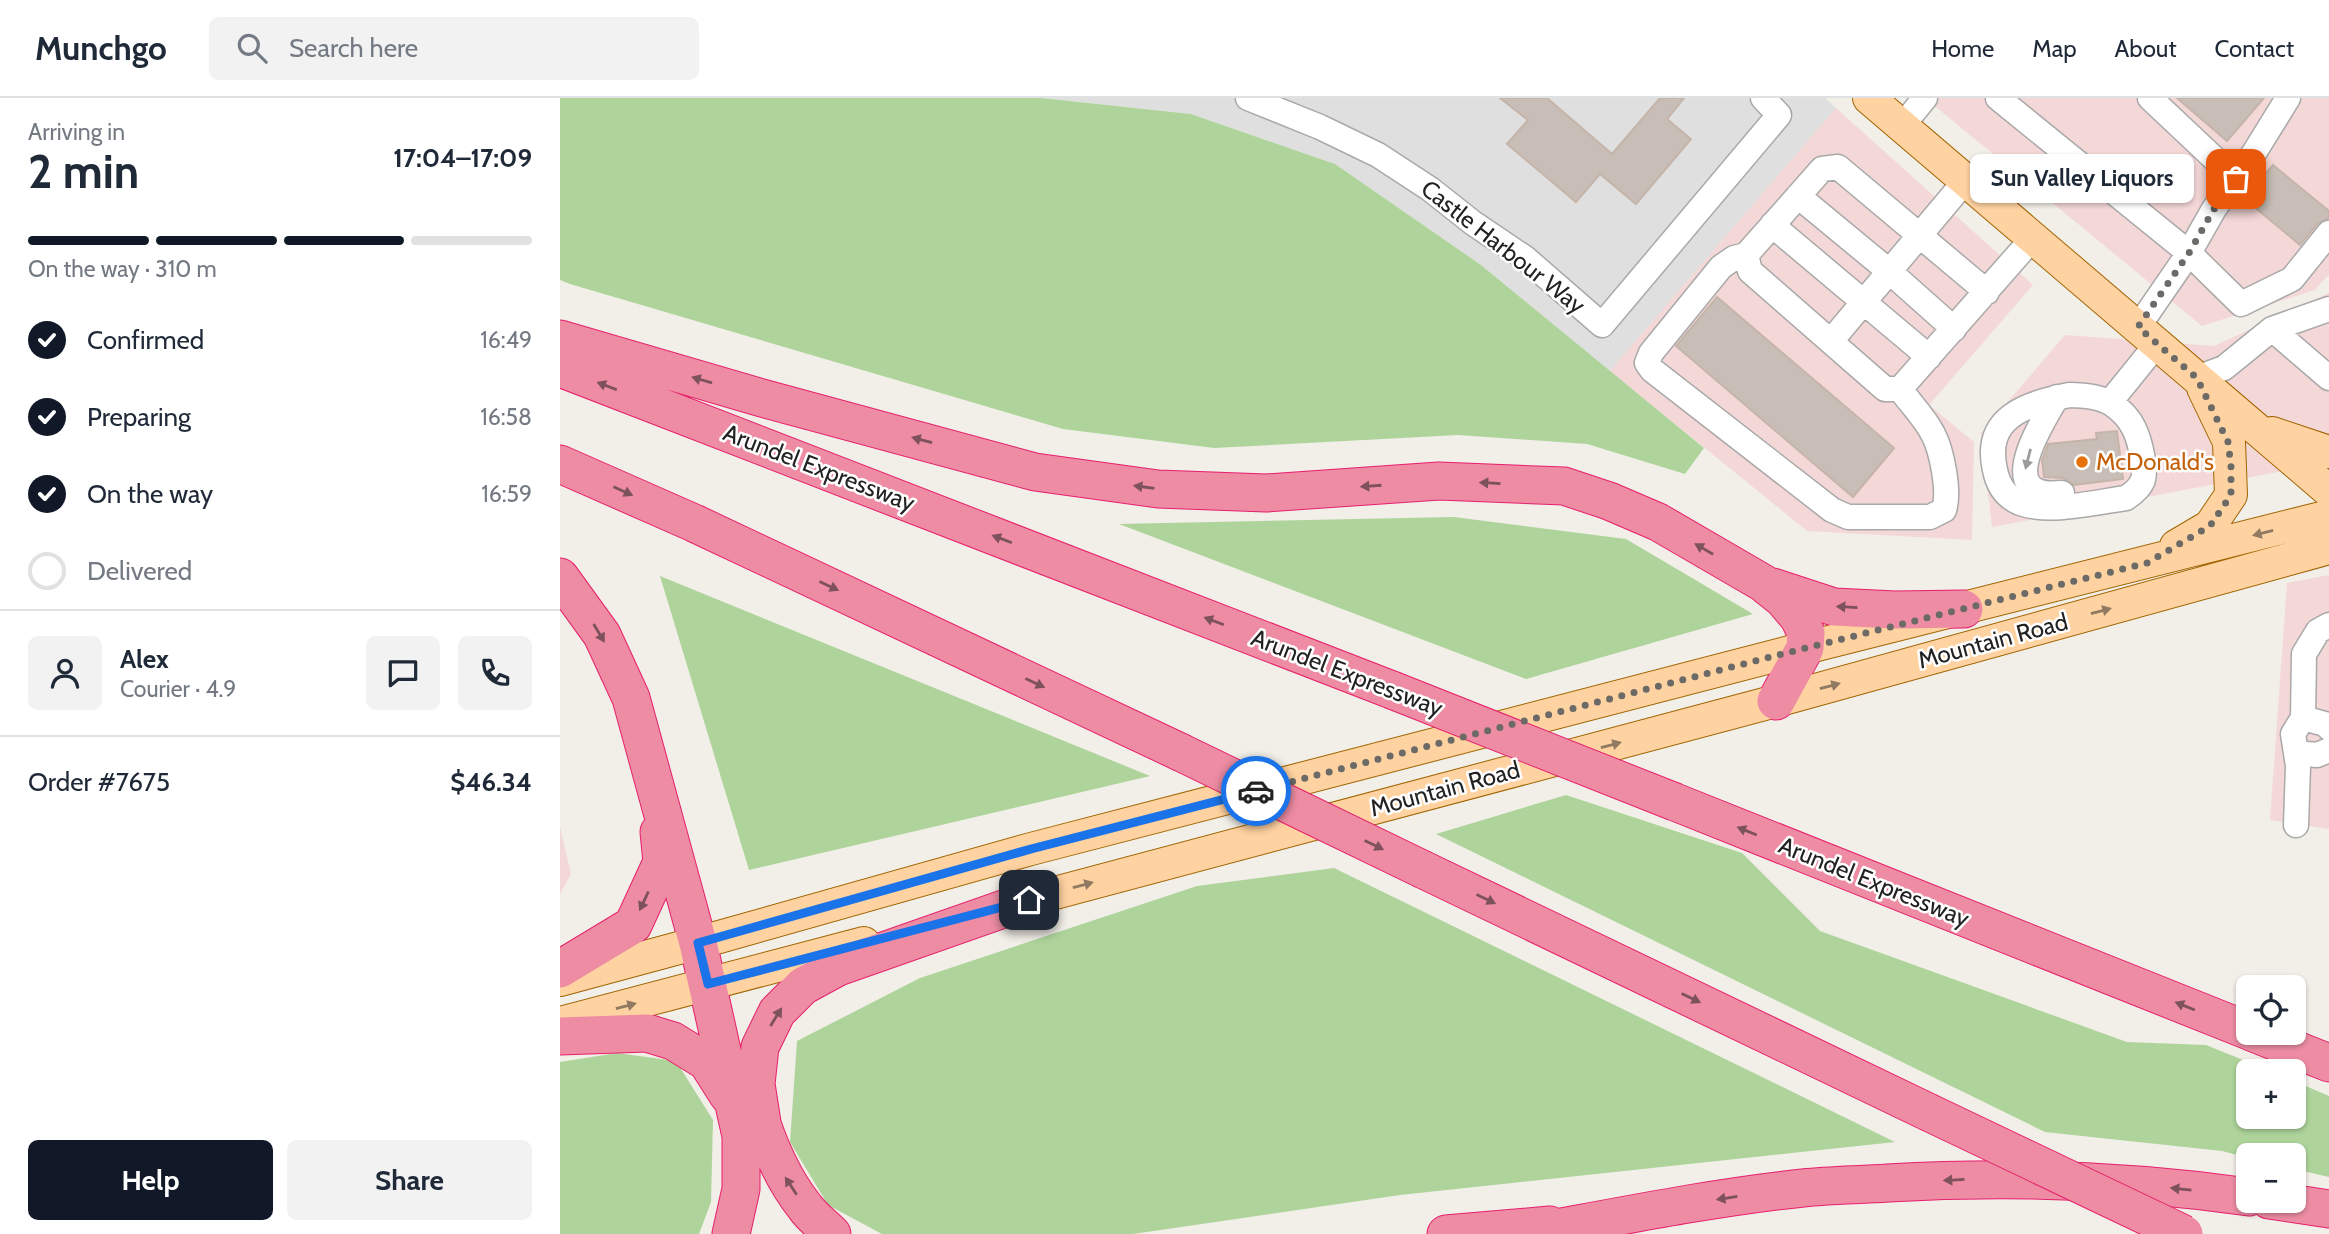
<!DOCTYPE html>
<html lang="en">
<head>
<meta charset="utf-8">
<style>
  :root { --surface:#fff; --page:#f2f2f3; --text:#1f2937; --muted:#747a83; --line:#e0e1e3; --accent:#111827 }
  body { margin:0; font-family:Cabin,sans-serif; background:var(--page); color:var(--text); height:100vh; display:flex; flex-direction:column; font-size:26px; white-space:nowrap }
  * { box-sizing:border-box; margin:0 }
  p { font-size:23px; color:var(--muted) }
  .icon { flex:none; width:38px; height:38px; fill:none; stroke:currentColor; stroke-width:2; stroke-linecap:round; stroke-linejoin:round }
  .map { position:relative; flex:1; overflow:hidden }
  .panel { display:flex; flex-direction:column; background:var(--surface); width:560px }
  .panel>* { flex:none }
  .fabs { position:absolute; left:1676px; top:877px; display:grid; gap:14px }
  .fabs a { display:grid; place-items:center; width:70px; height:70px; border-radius:10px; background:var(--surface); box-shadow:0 2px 5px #0004; font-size:35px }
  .pin { position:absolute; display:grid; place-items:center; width:60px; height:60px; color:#fff; margin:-30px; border-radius:14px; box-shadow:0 4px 10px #0006 }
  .courier { position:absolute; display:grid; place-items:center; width:70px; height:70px; margin:-35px; border:5px solid #1a73e8; border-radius:50%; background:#fff; color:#222; box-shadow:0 2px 9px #0007 }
  .bubble { position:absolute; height:49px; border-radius:10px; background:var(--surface); box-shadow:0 2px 5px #0004; font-size:23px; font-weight:700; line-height:49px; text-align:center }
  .overview em { font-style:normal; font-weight:700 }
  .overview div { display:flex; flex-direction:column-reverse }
  .overview { display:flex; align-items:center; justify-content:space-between; height:119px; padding:0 28px }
  h1 { font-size:46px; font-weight:700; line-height:52px }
  .bar { display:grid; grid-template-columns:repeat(4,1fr); gap:10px 7px; align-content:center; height:84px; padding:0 28px }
  .bar i { height:9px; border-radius:5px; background:var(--line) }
  .bar .current { background:var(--accent) }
  .bar p { grid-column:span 4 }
  .line { display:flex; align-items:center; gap:18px; padding:0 28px; border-top:2px solid var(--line) }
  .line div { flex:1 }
  .round { display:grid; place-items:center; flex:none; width:74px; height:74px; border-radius:10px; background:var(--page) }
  ol { padding:0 28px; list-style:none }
  li { display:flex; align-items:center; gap:21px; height:77px }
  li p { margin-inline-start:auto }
  li .icon { padding:7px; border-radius:50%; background:var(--accent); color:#fff; stroke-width:4 }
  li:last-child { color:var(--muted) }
  li i { width:38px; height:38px; border:4px solid var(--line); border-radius:50% }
  .button { display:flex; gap:14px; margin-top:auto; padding:14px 28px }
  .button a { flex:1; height:80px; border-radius:10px; background:var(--accent); color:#fff; font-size:28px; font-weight:700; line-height:80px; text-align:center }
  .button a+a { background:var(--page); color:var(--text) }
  header { display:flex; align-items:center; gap:42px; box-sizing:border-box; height:98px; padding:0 35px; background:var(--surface); border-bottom:2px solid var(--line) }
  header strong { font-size:33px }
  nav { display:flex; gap:38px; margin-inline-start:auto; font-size:24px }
  .search { width:490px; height:63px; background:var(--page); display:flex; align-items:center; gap:18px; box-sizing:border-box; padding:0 24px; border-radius:10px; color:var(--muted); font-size:26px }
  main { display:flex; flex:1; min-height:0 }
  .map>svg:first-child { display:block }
  .residential { fill:#e0dfdf }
  .commercial { fill:#f4d7d7 }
  .forest { fill:#aed49b }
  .building { fill:#c8beb7; stroke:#c5b4a9; stroke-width:2 }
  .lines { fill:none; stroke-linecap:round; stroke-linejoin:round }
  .minor-casing { stroke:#a9a9a9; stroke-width:27 }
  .major-casing { stroke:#a06400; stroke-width:34 }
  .highway-casing { stroke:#e71f6c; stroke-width:39 }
  .minor { stroke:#fff; stroke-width:24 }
  .major { stroke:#ffd2a1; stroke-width:32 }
  .highway { stroke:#ed8ca3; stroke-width:37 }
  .highway-bridge-casing { stroke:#e71f6c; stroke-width:39; stroke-linecap:butt }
  .highway-bridge { stroke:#ed8ca3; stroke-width:37 }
  .oneway { fill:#7d525c }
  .oneway2 { fill:#9c9c9c }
  .oneway3 { fill:#907a62 }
  .done { stroke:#6b6a67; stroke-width:7; stroke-dasharray:0 12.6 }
  .route { stroke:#1a73e8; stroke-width:9 }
  .food-dot { fill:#e8710a; stroke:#fff; stroke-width:2.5 }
  .labels { text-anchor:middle; stroke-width:5; stroke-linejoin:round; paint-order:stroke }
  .street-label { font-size:24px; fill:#222; stroke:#fff }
  .food-label { font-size:24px; fill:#c56008; stroke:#fff; text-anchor:start }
</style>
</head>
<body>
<header>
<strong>Munchgo</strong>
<div class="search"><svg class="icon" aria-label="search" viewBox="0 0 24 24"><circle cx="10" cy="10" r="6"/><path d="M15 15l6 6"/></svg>Search here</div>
<nav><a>Home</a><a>Map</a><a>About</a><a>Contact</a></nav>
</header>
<main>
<section class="panel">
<div class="overview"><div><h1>2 min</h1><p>Arriving in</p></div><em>17:04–17:09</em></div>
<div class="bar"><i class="current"></i><i class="current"></i><i class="current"></i><i></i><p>On the way · 310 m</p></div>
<ol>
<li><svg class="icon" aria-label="check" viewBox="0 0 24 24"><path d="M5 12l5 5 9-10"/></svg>Confirmed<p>16:49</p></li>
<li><svg class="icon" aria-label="check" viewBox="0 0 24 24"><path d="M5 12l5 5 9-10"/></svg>Preparing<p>16:58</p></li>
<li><svg class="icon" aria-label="check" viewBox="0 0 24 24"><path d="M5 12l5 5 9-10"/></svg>On the way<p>16:59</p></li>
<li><i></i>Delivered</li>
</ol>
<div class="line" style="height:126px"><a class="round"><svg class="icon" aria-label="person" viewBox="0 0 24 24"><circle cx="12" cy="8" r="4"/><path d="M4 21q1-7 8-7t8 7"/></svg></a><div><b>Alex</b><p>Courier · 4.9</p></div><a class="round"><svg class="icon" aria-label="chat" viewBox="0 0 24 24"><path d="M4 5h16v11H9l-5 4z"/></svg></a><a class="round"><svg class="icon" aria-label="phone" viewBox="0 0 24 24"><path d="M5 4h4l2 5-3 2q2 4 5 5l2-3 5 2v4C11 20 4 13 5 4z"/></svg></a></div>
<div class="line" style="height:91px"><div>Order #7675</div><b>$46.34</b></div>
<div class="button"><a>Help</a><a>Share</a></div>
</section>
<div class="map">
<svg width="1769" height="1136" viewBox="0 0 1769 1136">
  <rect width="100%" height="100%" fill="#f2efe8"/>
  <path class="residential" d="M481 0H1265L1276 10 1050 273 921 167 775 66 631 16Z"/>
  <path class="commercial" d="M1365 0H1769V176L1755 192 1642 228Z
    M1276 10 1473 187 1369 307 1414 344 1412 442 1247 433 1050 273Z
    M1769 195V364L1432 429 1421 335 1505 237 1654 248Z
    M1769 477V731L1710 722 1727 485Z
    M0 729 11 776 0 796Z"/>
  <path class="forest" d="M0 0H481L631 16 775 66 921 167 1144 350 1125 376 1027 346 898 337 654 350 503 331 10 186 0 182Z
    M894 419 1066 441 1193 516 966 581 559 426Z
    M100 478 590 678 189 772Z
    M1006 697 1182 755 1260 833 1567 944 1646 947 1710 973H1689V1018H1734V983L1769 998V1079L1734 1071V1057H1689V1060L1662 1053 1485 1034 876 736Z
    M774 770 1335 1044 840 1097 573 1136H322L268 1107 230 1044 237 943 360 880 637 788Z
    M57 955 116 963 153 1022 151 1104 139 1136H0V964Z"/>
  <path class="building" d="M940 0H987L1052 56 1100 0H1124L1107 21 1131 41 1076 106 1040 76 1016 104 947 46 968 22Z
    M1617 0H1704L1667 43Z
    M1713 67 1769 113V120L1758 125 1740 147 1685 101Z
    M1157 199 1334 350 1293 399 1116 248Z
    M1557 333 1563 381 1514 387 1503 380 1484 379 1482 362 1488 346 1537 341 1536 335Z"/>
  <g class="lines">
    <g class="minor-casing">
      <path id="minor" d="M688 0 760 29 818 57 870 91 913 125 965 160 1042 227 1219 17 1203 0
        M1438 0 1629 155 1681 206 1732 181 1769 135
        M1590 0 1676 81
        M1342 28 1365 0
        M1238 98 1330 174 1394 231
        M1212 127 1369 259
        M1186 157 1174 160 1161 169 1091 255 1087 265 1092 272 1272 412 1288 419H1370L1384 412C1390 394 1382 353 1373 336 1365 320 1350 305 1340 291
        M1427 194 1278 69 1262 71 1186 157 1190 173 1325 291H1340L1473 140
        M1578 229 1629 155 1654 111 1694 55 1728 0
        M1712 231 1769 280
        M1271 243 1406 82
        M1637 280 1664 270 1712 231 1769 211
        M1509 297C1523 297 1539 298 1552 306 1573 320 1579 338 1583 362 1584 369 1585 378 1582 384 1579 391 1572 396 1566 400 1536 404 1489 416 1460 405 1446 399 1438 387 1435 372 1423 319 1466 306 1509 297Z
        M1497 299C1480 328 1432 402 1502 395
        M1550 304 1597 246
        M1743 620 1765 626 1769 630
        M1736 655 1757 657 1769 652
        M1736 727 1738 668 1733 636 1743 620 1744 556 1758 533 1769 527"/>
    </g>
    <g class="major-casing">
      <path id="major" d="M1309 0 1769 393
        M1712 335 1769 354
        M1616 448 1650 428 1671 397 1669 344 1643 290
        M446 808 1216 603 1769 450
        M0 882 152 841 471 751 1245 550 1769 418
        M0 925 304 845"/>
    </g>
    <g class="highway-casing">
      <path id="highway" d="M0 241 202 300 475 374 598 391 706 395 879 383 1004 388 1049 403 1098 424 1203 485 1223 501 1239 520 1246 535 1245 550 1216 603
        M0 270 832 592
        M0 366 134 425 620 654
        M0 479 42 537 71 600 138 845 181 1038V1091L171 1136
        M1213 489 1274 509 1335 512 1404 511
        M1115 704 1689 933
        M864 772 1368 1014
        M0 871 73 827 102 764 99 734
        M1691 934 1769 965
        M0 938 87 935 113 943 147 964 168 997
        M197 1010C207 1044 222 1080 245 1109 252 1119 263 1127 272 1136
        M203 1031 196 986 200 949 217 914 243 888 278 869 469 802
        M1709 1102 1769 1111
        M886 1136 990 1127
        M964 1136C1057 1119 1149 1100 1243 1090 1271 1087 1300 1087 1328 1085 1449 1078 1569 1082 1689 1099"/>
    </g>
    <use href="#minor" class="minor"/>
    <use href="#major" class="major"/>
    <use href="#highway" class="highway"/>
    <g class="highway-bridge-casing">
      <path id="highway-bridge" d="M832 592 1115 704
        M620 654 864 772
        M1368 1014 1624 1136"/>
    </g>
    <use href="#highway-bridge" class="highway-bridge"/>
  </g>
  <defs><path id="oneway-solid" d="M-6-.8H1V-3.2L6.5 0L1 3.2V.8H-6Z" transform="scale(1.75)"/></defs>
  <g class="oneway">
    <use href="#oneway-solid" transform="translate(142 282) rotate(-164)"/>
    <use href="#oneway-solid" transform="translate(47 288) rotate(-159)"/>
    <use href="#oneway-solid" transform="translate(362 342) rotate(-165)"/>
    <use href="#oneway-solid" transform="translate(930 385) rotate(-177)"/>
    <use href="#oneway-solid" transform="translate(811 388) rotate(176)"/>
    <use href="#oneway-solid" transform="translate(584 389) rotate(-172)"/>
    <use href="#oneway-solid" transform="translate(63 393) rotate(24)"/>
    <use href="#oneway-solid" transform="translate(442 441) rotate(-159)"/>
    <use href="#oneway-solid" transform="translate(1144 451) rotate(-150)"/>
    <use href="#oneway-solid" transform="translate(269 488) rotate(25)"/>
    <use href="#oneway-solid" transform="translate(1287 509) rotate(-177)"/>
    <use href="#oneway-solid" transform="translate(654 523) rotate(-159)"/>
    <use href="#oneway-solid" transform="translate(39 535) rotate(59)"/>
    <use href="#oneway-solid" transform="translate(475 585) rotate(25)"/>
    <use href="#oneway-solid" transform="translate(1187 733) rotate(-158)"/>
    <use href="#oneway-solid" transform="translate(814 747) rotate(26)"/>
    <use href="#oneway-solid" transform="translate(926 801) rotate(26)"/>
    <use href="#oneway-solid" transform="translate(84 803) rotate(115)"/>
    <use href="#oneway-solid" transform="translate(1131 900) rotate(26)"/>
    <use href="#oneway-solid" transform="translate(1625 908) rotate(-158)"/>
    <use href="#oneway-solid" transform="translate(216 919) rotate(-58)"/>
    <use href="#oneway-solid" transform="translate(1394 1082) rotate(177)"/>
    <use href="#oneway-solid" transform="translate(231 1088) rotate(-123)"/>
    <use href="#oneway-solid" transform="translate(1621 1091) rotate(-174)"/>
    <use href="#oneway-solid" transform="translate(1167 1100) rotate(171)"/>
  </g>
  <use class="oneway2" href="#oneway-solid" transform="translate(1468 361) rotate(104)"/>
  <g class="oneway3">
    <use href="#oneway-solid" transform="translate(1703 435) rotate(166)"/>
    <use href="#oneway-solid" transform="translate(1541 513) rotate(-15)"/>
    <use href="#oneway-solid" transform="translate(1270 588) rotate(-15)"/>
    <use href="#oneway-solid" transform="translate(1051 647) rotate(-15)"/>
    <use href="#oneway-solid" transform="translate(523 787) rotate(-15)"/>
    <use href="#oneway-solid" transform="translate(66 908) rotate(-15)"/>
  </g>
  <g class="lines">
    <path class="done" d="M696 693 1218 557 1587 465 1650 428 1671 397V368L1668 344 1637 280 1578 229 1629 155 1654 111 1676 81"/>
    <path class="route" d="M469 802 148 886 138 845 471 751 696 693"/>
  </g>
  <circle class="food-dot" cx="1522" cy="364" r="7"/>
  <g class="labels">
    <g class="street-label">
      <text transform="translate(943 149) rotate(38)" y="8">Castle Harbour Way</text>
      <text transform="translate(259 370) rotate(21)" y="8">Arundel Expressway</text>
      <text transform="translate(1433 543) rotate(-15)" y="8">Mountain Road</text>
      <text transform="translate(787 575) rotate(21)" y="8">Arundel Expressway</text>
      <text transform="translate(885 691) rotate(-15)" y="8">Mountain Road</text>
      <text transform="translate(1314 784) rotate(22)" y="8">Arundel Expressway</text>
    </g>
    <g class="food-label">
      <text x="1536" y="372">McDonald's</text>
    </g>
  </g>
</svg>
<div class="fabs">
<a><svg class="icon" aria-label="locate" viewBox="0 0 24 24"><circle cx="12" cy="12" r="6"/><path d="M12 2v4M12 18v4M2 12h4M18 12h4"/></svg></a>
<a>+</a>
<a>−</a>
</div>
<div class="pin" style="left:1676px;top:81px;background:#ea580c"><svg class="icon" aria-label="bag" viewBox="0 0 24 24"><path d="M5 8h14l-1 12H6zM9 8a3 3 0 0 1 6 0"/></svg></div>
<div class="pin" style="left:469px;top:802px;background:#1f2937"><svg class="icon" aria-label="home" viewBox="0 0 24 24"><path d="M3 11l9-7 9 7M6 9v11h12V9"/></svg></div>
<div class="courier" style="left:696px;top:693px"><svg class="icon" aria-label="car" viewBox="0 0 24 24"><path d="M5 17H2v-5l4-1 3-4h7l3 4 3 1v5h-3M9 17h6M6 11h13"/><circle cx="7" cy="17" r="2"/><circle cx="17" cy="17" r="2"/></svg></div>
<div class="bubble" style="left:1410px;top:56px;width:224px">Sun Valley Liquors</div>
</div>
</main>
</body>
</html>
